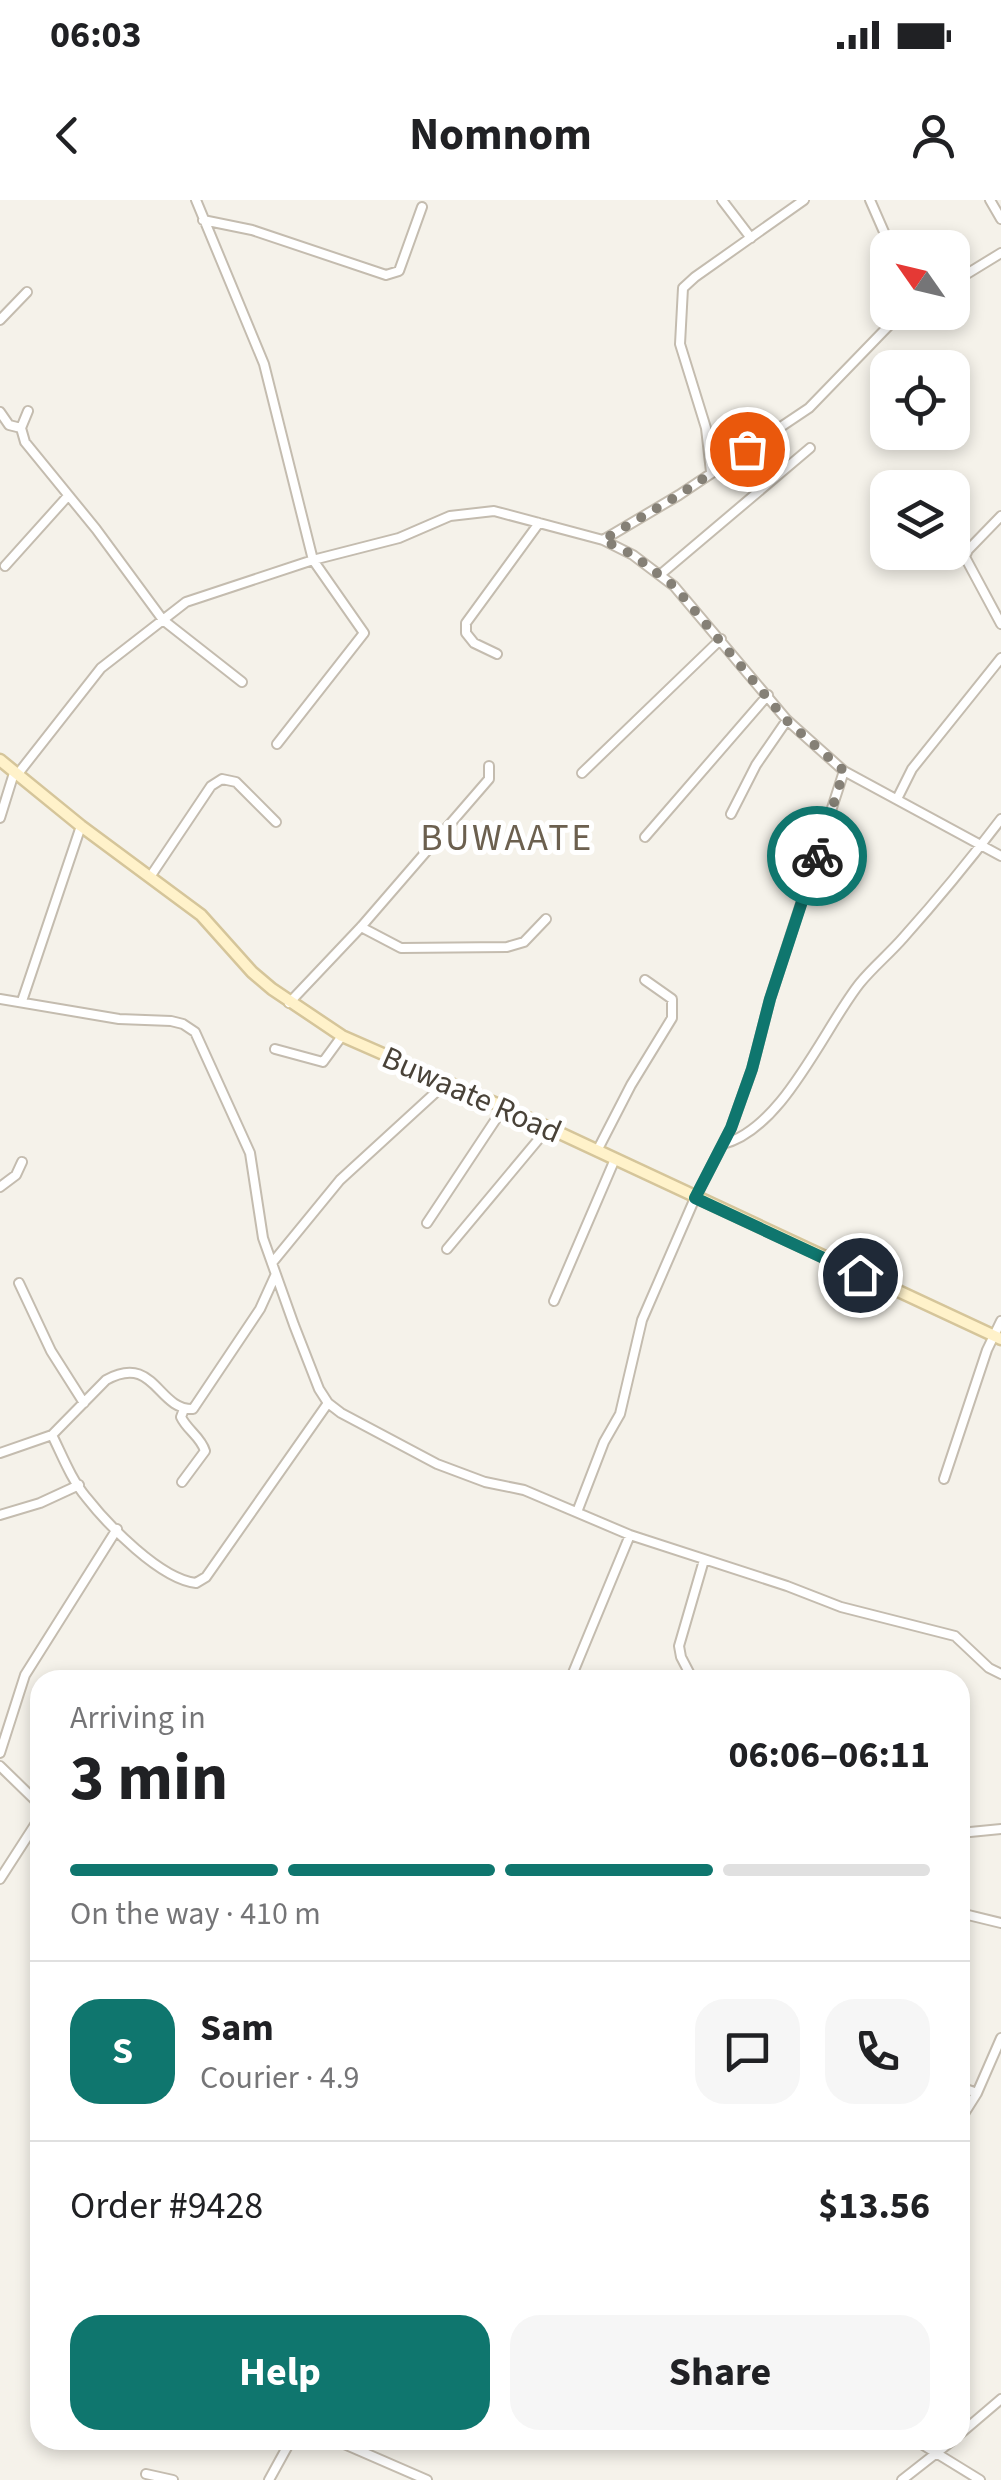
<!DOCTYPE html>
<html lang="en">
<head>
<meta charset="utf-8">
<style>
  :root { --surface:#fff; --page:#f6f6f6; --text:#202124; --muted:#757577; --line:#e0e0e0; --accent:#0f766e }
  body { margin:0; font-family:"Source Sans 3",sans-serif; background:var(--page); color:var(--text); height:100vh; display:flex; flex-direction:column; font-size:38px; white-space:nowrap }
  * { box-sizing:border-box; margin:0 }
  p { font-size:32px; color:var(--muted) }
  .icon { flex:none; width:55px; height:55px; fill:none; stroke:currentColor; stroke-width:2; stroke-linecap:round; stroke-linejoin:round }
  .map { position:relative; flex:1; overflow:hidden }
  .panel { position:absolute; left:30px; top:1470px; width:940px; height:780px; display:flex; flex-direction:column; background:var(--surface); border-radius:30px; box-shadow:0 5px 15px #0003 }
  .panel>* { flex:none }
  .needle { width:65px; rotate:304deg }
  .buttons { position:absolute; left:870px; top:30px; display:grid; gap:20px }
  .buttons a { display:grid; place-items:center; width:100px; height:100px; border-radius:20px; background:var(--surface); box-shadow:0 5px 15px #0003; font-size:50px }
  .pin { position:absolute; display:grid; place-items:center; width:85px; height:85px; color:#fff; margin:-42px; border:5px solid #fff; border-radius:50%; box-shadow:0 2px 10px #0007 }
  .courier { position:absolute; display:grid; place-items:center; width:100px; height:100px; margin:-50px; border:8px solid #0f766e; border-radius:50%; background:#fff; color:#222; box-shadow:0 2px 12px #0007 }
  .headline em { font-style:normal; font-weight:700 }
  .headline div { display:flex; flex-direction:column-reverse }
  .headline { display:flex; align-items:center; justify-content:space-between; height:170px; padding:0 40px }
  h1 { font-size:65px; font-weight:700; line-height:75px }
  .bar { display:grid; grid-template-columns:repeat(4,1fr); gap:15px 10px; align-content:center; height:120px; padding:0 40px }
  .bar i { height:12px; border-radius:8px; background:var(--line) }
  .bar .selected { background:var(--accent) }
  .bar p { grid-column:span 4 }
  .line { display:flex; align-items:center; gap:25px; padding:0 40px; border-top:2px solid var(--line) }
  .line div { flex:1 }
  .round { display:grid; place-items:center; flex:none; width:105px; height:105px; border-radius:30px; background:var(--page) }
  .cta { display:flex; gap:20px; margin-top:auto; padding:20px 40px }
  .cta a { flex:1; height:115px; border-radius:30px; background:var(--accent); color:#fff; font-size:40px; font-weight:700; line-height:115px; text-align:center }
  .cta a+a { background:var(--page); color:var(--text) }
  .status { display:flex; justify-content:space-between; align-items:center; height:70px; padding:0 50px; background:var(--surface); direction:ltr }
  .status svg { height:28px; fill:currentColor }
  header { display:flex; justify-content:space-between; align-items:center; height:130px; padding:0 40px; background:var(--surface); font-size:45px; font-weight:700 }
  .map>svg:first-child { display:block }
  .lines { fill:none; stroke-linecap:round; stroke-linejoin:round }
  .street-casing { stroke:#c4bcaf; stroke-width:12 }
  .secondary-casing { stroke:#d5c59a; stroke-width:15 }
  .street { stroke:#fff; stroke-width:8 }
  .secondary { stroke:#fff2ca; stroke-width:10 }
  .done { stroke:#858076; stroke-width:10; stroke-dasharray:0 18 }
  .route { stroke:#0f766e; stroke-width:12 }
  .labels { text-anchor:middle; stroke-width:10; stroke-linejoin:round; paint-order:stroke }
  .street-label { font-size:32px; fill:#494238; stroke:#fff }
  .quarter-label { font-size:38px; letter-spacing:2.5px; fill:#6c604f; stroke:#fff }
</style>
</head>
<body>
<div class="status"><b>06:03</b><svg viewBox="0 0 49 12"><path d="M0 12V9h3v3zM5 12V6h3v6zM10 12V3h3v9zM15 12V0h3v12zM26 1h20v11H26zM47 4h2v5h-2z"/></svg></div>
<header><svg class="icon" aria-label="back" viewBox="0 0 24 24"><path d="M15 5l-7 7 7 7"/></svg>Nomnom<svg class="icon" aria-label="person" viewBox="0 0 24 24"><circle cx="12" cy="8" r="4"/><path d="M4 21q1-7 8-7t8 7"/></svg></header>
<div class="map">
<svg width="1001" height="2280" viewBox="0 0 1001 2280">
  <rect width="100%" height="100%" fill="#f5f2ea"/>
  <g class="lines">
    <g class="street-casing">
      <path id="street" d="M196 0 264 164 313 360 364 433 277 544
        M722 0 751 38
        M870 0 891 48
        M990 0 1001 19
        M203 20 252 30 386 75 399 71 422 7
        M952 83 1001 53
        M0 120 27 92
        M28 211 21 228 25 242 96 329 163 420 242 482
        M0 212 9 225 21 228
        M711 272 706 228 680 144 683 88 695 77 804 0
        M1001 316 968 350 965 357 1001 424
        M603 340 679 295 809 208 902 112
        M5 366 67 297
        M661 374 810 248
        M497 454 474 443 466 433V423L539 323
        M582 573 721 439
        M17 575 101 468 186 402 313 360 399 338 450 316 494 311 603 340 633 355 674 386 787 520 844 571 1001 656
        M897 599 912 569 1001 458
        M731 614 756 565 787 520
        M0 618 14 573
        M645 637 768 495
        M150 677 211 586 222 579 236 582 276 622
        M361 727 401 748 507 747 524 742 546 719
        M0 799 119 819 171 821 183 824 195 832 250 953 263 1038 294 1125 319 1189 328 1203 341 1213 437 1264 485 1282 524 1290 630 1335 787 1386 841 1407 955 1436 989 1468 1001 1474
        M22 801 81 626
        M289 803 361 727 489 579V566
        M275 849 323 862 342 836
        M723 944C783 929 824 828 860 783 873 767 889 754 903 738 937 700 970 660 1001 619
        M597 951 631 885 672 818V799L645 780
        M0 987 16 975 22 962
        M427 1023 504 907
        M447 1049 548 928
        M272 1063 340 980 447 882
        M19 1083 51 1151 84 1203
        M554 1101 615 959
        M52 1235C62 1255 71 1279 86 1297 108 1325 160 1379 196 1383L206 1377 328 1203
        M0 1253 52 1235 106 1180C155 1153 157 1210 193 1209L260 1109 275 1076
        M944 1279 987 1150 1001 1121
        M182 1282 205 1251C201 1237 187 1230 181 1217L184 1209
        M577 1312 604 1242 620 1214 642 1120 695 998 731 928 752 869 770 799 844 571
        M0 1315 40 1303 79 1285
        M570 1480 630 1335
        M693 1480 681 1457 679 1446 704 1360
        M0 1553 25 1475 117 1329
        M0 1566 40 1605
        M960 1633 1001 1629
        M0 1679 40 1617
        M960 1713 1001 1723
        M960 1887 977 1893
        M960 1920 977 1893 1001 1838
        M960 2234 1001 2199
        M335 2240 427 2280
        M915 2240 980 2280
        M146 2274 173 2280
        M269 2280 291 2240
        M902 2280 953 2240"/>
    </g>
    <g class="secondary-casing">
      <path id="secondary" d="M0 560 81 626 201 715 252 772 272 789 342 836 504 907 1001 1139"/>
    </g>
    <use href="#street" class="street"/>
    <use href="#secondary" class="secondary"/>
  </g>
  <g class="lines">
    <path class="done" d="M747 249 679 295 603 340 633 355 674 386 786 520 844 571 817 656"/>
    <path class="route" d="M817 656 770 799 752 869 731 928 695 998 860 1075"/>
  </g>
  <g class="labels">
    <g class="street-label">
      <text transform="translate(472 894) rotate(24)" y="11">Buwaate Road</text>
    </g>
    <g class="quarter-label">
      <text x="507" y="650">BUWAATE</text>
    </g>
  </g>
</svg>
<div class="buttons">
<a><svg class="needle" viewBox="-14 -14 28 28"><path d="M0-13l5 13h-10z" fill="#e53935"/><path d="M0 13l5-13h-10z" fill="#757577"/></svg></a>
<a><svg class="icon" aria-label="locate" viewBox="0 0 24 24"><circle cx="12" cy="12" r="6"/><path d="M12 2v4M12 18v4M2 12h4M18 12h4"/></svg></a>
<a><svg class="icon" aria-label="layers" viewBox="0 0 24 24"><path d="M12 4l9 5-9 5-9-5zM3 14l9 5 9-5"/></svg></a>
</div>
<div class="pin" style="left:747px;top:249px;background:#ea580c"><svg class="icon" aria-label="bag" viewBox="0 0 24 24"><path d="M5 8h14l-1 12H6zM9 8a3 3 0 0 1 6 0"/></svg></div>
<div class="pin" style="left:860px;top:1075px;background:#1f2937"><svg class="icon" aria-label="home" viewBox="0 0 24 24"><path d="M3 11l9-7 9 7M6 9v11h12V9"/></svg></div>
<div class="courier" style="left:817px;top:656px"><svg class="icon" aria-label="bike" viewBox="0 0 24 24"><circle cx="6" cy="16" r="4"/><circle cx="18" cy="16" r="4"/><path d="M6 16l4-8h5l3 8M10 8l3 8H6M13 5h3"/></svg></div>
<section class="panel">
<div class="headline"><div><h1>3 min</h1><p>Arriving in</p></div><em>06:06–06:11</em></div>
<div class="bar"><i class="selected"></i><i class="selected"></i><i class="selected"></i><i></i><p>On the way · 410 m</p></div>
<div class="line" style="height:180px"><b class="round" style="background:var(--accent);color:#fff">S</b><div><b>Sam</b><p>Courier · 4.9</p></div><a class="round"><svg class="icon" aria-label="chat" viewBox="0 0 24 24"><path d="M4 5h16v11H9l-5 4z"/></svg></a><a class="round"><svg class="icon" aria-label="phone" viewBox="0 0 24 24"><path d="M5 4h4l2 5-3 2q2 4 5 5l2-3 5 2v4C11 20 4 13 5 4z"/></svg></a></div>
<div class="line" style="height:130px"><div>Order #9428</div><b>$13.56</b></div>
<div class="cta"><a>Help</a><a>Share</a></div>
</section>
</div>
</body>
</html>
